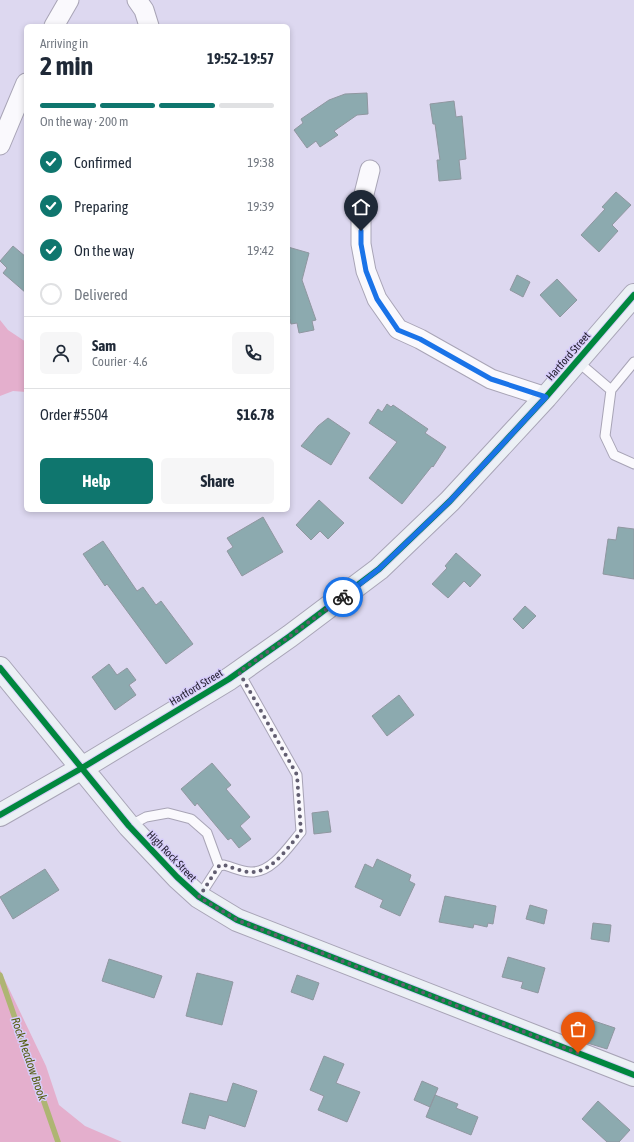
<!DOCTYPE html>
<html lang="en">
<head>
<meta charset="utf-8">
<style>
  :root { --surface:#fff; --page:#f6f6f7; --text:#1f2937; --muted:#747a83; --line:#e0e1e3; --accent:#0f766e }
  body { margin:0; font-family:"Asap Condensed",sans-serif; background:var(--page); color:var(--text); height:100vh; display:flex; flex-direction:column; font-size:15px; white-space:nowrap }
  * { box-sizing:border-box; margin:0 }
  p { font-size:13px; color:var(--muted) }
  .icon { flex:none; width:22px; height:22px; fill:none; stroke:currentColor; stroke-width:2; stroke-linecap:round; stroke-linejoin:round }
  .map { position:relative; flex:1; overflow:hidden }
  .sheet { position:absolute; left:24px; top:24px; width:266px; height:488px; display:flex; flex-direction:column; background:var(--surface); border-radius:6px; box-shadow:0 2px 6px #0003 }
  .sheet>* { flex:none }
  .pin { position:absolute; display:grid; place-items:center; width:34px; height:34px; color:#fff; margin:-41px -17px; border-radius:50% 50% 50% 0; rotate:-45deg; box-shadow:0 0 4px #0007 }
  .pin .icon { rotate:45deg }
  .courier { position:absolute; display:grid; place-items:center; width:40px; height:40px; margin:-20px; border:3px solid #1a73e8; border-radius:50%; background:#fff; color:#222; box-shadow:0 1px 5px #0007 }
  .head em { font-style:normal; font-weight:700 }
  .head div { display:flex; flex-direction:column-reverse }
  .head { display:flex; align-items:center; justify-content:space-between; height:68px; padding:0 16px }
  h1 { font-size:26px; font-weight:700; line-height:30px }
  .bar { display:grid; grid-template-columns:repeat(4,1fr); gap:6px 4px; align-content:center; height:48px; padding:0 16px }
  .bar i { height:5px; border-radius:3px; background:var(--line) }
  .bar .selected { background:var(--accent) }
  .bar p { grid-column:span 4 }
  .line { display:flex; align-items:center; gap:10px; padding:0 16px; border-top:1px solid var(--line) }
  .line div { flex:1 }
  .round { display:grid; place-items:center; flex:none; width:42px; height:42px; border-radius:6px; background:var(--page) }
  ol { padding:0 16px; list-style:none }
  li { display:flex; align-items:center; gap:12px; height:44px }
  li p { margin-inline-start:auto }
  li .icon { padding:4px; border-radius:50%; background:var(--accent); color:#fff; stroke-width:4 }
  li:last-child { color:var(--muted) }
  li i { width:22px; height:22px; border:2px solid var(--line); border-radius:50% }
  .action { display:flex; gap:8px; margin-top:auto; padding:8px 16px }
  .action a { flex:1; height:46px; border-radius:6px; background:var(--accent); color:#fff; font-size:16px; font-weight:700; line-height:46px; text-align:center }
  .action a+a { background:var(--page); color:var(--text) }
  .map>svg:first-child { display:block }
  .green { fill:#e4afcd }
  .lines { fill:none; stroke-linecap:round; stroke-linejoin:round }
  .stream { stroke:#aeb573; stroke-width:5.5 }
  .building { fill:#8caaaf; stroke:#8f97a0 }
  .lane-casing { stroke:#a8a4b6; stroke-width:11 }
  .street-casing { stroke:#a8a4b6; stroke-width:21 }
  .secondary-casing { stroke:#a8a4b6; stroke-width:24 }
  .lane { stroke:#faf9fd; stroke-width:9 }
  .street { stroke:#faf9fd; stroke-width:19 }
  .secondary { stroke:#ecf0f5; stroke-width:22 }
  .cycleway-casing { stroke:#d7cdfa; stroke-width:8 }
  .cycleway { stroke:#00873e; stroke-width:6 }
  .done { stroke:#625e71; stroke-width:4; stroke-dasharray:0 7.2 }
  .route { stroke:#1a73e8; stroke-width:5 }
  .labels { text-anchor:middle; stroke-width:3; stroke-linejoin:round; paint-order:stroke }
  .street-label { font-size:11px; fill:#201c2c; stroke:#d7cdfa }
  .water-label { font-size:12px; font-style:italic; fill:#555d10; stroke:#d7cdfa }
</style>
</head>
<body>
<div class="map">
<svg width="634" height="1142" viewBox="0 0 634 1142">
  <rect width="100%" height="100%" fill="#ddd8f0"/>
  <path class="green" d="M0 320 8 330 26 342V392L13 391 0 396Z
    M0 970 46 1066 59 1105 85 1126 122 1142H0Z"/>
  <g class="lines">
    <path class="stream" d="M0 975 58 1142"/>
  </g>
  <path class="building" d="M367 93 368 114 357 115 334 131 338 135 320 147 316 141 307 148 294 130 303 123 301 119 329 100 345 94Z
    M454 101 456 117 462 116 466 159 459 160 461 179 439 181 437 160H440L435 124H433L430 104Z
    M616 192 631 205 612 225 618 231 599 252 581 235 605 209 602 207Z
    M13 246 26 257V293L3 273 7 268 0 261Z
    M288 247 309 253 302 280 316 320 312 321 314 330 299 333 297 323 291 324 288 313Z
    M517 275 530 282 523 297 510 290Z
    M557 279 577 300 560 317 540 295Z
    M387 404 391 407 393 405 428 429 425 433 446 447 433 467 432 466 402 504 369 478 397 442 369 423 378 409 382 412Z
    M328 418 350 433 331 465 301 446 318 426Z
    M319 500 344 523 328 539 320 531 311 540 296 525Z
    M263 517 283 552 242 576 227 551 233 547 227 538Z
    M618 527 634 529V579L603 574 608 539 616 540Z
    M103 541 137 591 143 587 156 605 161 601 193 644 166 664 107 584 105 586 83 554Z
    M456 553 481 575 470 587 464 581 448 598 432 584 447 568 445 566Z
    M525 606 536 616 523 629 513 619Z
    M109 664 117 675 127 668 136 680 129 685 136 695 115 710 92 677Z
    M399 695 414 715 387 736 372 716Z
    M212 763 231 785 226 789 250 817 240 826 251 839 239 848 231 838 228 840 197 803 195 806 181 789Z
    M328 811 331 832 314 834 312 813Z
    M377 859 411 875 409 881 415 884 400 916 380 907 383 900 355 887 365 864 373 868Z
    M45 869 59 890 13 919 0 897Z
    M445 896 496 906 493 924 488 923 487 927 474 924 473 928 439 922Z
    M530 905 547 910 544 924 526 919Z
    M593 923 611 925 609 942 591 939Z
    M508 957 545 968 538 993 521 988 523 982 502 977Z
    M109 959 162 976 154 998 102 981Z
    M197 973 233 982 222 1025 186 1016Z
    M297 975 319 983 313 1000 291 992Z
    M591 1020 615 1028 607 1049 584 1042Z
    M324 1056 344 1064 336 1083 360 1092 347 1122 318 1110 324 1096 310 1090Z
    M422 1081 438 1088 430 1107 414 1100Z
    M233 1083 257 1091 245 1127 209 1115 205 1129 182 1123 190 1093 227 1102Z
    M435 1095 458 1104 456 1108 478 1117 471 1135 426 1117Z
    M598 1101 630 1130 619 1142H607L582 1119Z"/>
  <g class="lines">
    <g class="lane-casing">
      <path id="lane" d="M577 361 611 390
        M634 362 611 390 605 436 614 455 634 464
        M129 826 146 817 168 813 191 819 207 833 219 866
        M199 897 219 866 224 865C232 867 242 872 251 872 272 873 289 846 301 832L297 775 239 672"/>
    </g>
    <g class="street-casing">
      <path id="street" d="M137 0 144 10 149 26
        M54 26 69 0
        M0 145 26 83
        M370 170 361 206V244L366 271 377 299 398 329 420 339 491 379 546 397"/>
    </g>
    <g class="secondary-casing">
      <path id="secondary" d="M0 668 129 826 177 877 199 897 237 920 634 1075
        M0 815 82 768 229 679 290 636 379 569 450 501 546 397 634 295"/>
    </g>
    <use href="#lane" class="lane"/>
    <use href="#street" class="street"/>
    <use href="#secondary" class="secondary"/>
    <g class="cycleway-casing">
      <path id="cycleway" d="M0 668 129 826 177 877 199 897 237 920 634 1075
        M0 815 82 768 229 679 290 636 379 569 450 501 546 397 634 295"/>
    </g>
    <use href="#cycleway" class="cycleway"/>
  </g>
  <g class="lines">
    <path class="done" d="M343 597 290 636 239 672 297 775 301 832C289 846 272 873 251 872 242 872 232 867 224 865L219 866 199 897 237 920 578 1053"/>
    <path class="route" d="M343 597 379 569 450 501 546 397 491 379 420 339 398 330 377 299 366 271 361 244V231"/>
  </g>
  <g class="labels">
    <g class="street-label">
      <text transform="translate(568 356) rotate(-49)" y="4">Hartford Street</text>
      <text transform="translate(196 687) rotate(-31)" y="4">Hartford Street</text>
      <text transform="translate(172 856) rotate(46)" y="4">High Rock Street</text>
    </g>
    <g class="water-label">
      <text transform="translate(29 1059) rotate(71)" y="4">Rock Meadow Brook</text>
    </g>
  </g>
</svg>
<div class="pin" style="left:578px;top:1053px;background:#ea580c"><svg class="icon" aria-label="bag" viewBox="0 0 24 24"><path d="M5 8h14l-1 12H6zM9 8a3 3 0 0 1 6 0"/></svg></div>
<div class="pin" style="left:361px;top:231px;background:#1f2937"><svg class="icon" aria-label="home" viewBox="0 0 24 24"><path d="M3 11l9-7 9 7M6 9v11h12V9"/></svg></div>
<div class="courier" style="left:343px;top:597px"><svg class="icon" aria-label="bike" viewBox="0 0 24 24"><circle cx="6" cy="16" r="4"/><circle cx="18" cy="16" r="4"/><path d="M6 16l4-8h5l3 8M10 8l3 8H6M13 5h3"/></svg></div>
<section class="sheet">
<div class="head"><div><h1>2 min</h1><p>Arriving in</p></div><em>19:52–19:57</em></div>
<div class="bar"><i class="selected"></i><i class="selected"></i><i class="selected"></i><i></i><p>On the way · 200 m</p></div>
<ol>
<li><svg class="icon" aria-label="check" viewBox="0 0 24 24"><path d="M5 12l5 5 9-10"/></svg>Confirmed<p>19:38</p></li>
<li><svg class="icon" aria-label="check" viewBox="0 0 24 24"><path d="M5 12l5 5 9-10"/></svg>Preparing<p>19:39</p></li>
<li><svg class="icon" aria-label="check" viewBox="0 0 24 24"><path d="M5 12l5 5 9-10"/></svg>On the way<p>19:42</p></li>
<li><i></i>Delivered</li>
</ol>
<div class="line" style="height:72px"><a class="round"><svg class="icon" aria-label="person" viewBox="0 0 24 24"><circle cx="12" cy="8" r="4"/><path d="M4 21q1-7 8-7t8 7"/></svg></a><div><b>Sam</b><p>Courier · 4.6</p></div><a class="round"><svg class="icon" aria-label="phone" viewBox="0 0 24 24"><path d="M5 4h4l2 5-3 2q2 4 5 5l2-3 5 2v4C11 20 4 13 5 4z"/></svg></a></div>
<div class="line" style="height:52px"><div>Order #5504</div><b>$16.78</b></div>
<div class="action"><a>Help</a><a>Share</a></div>
</section>
</div>
</body>
</html>
